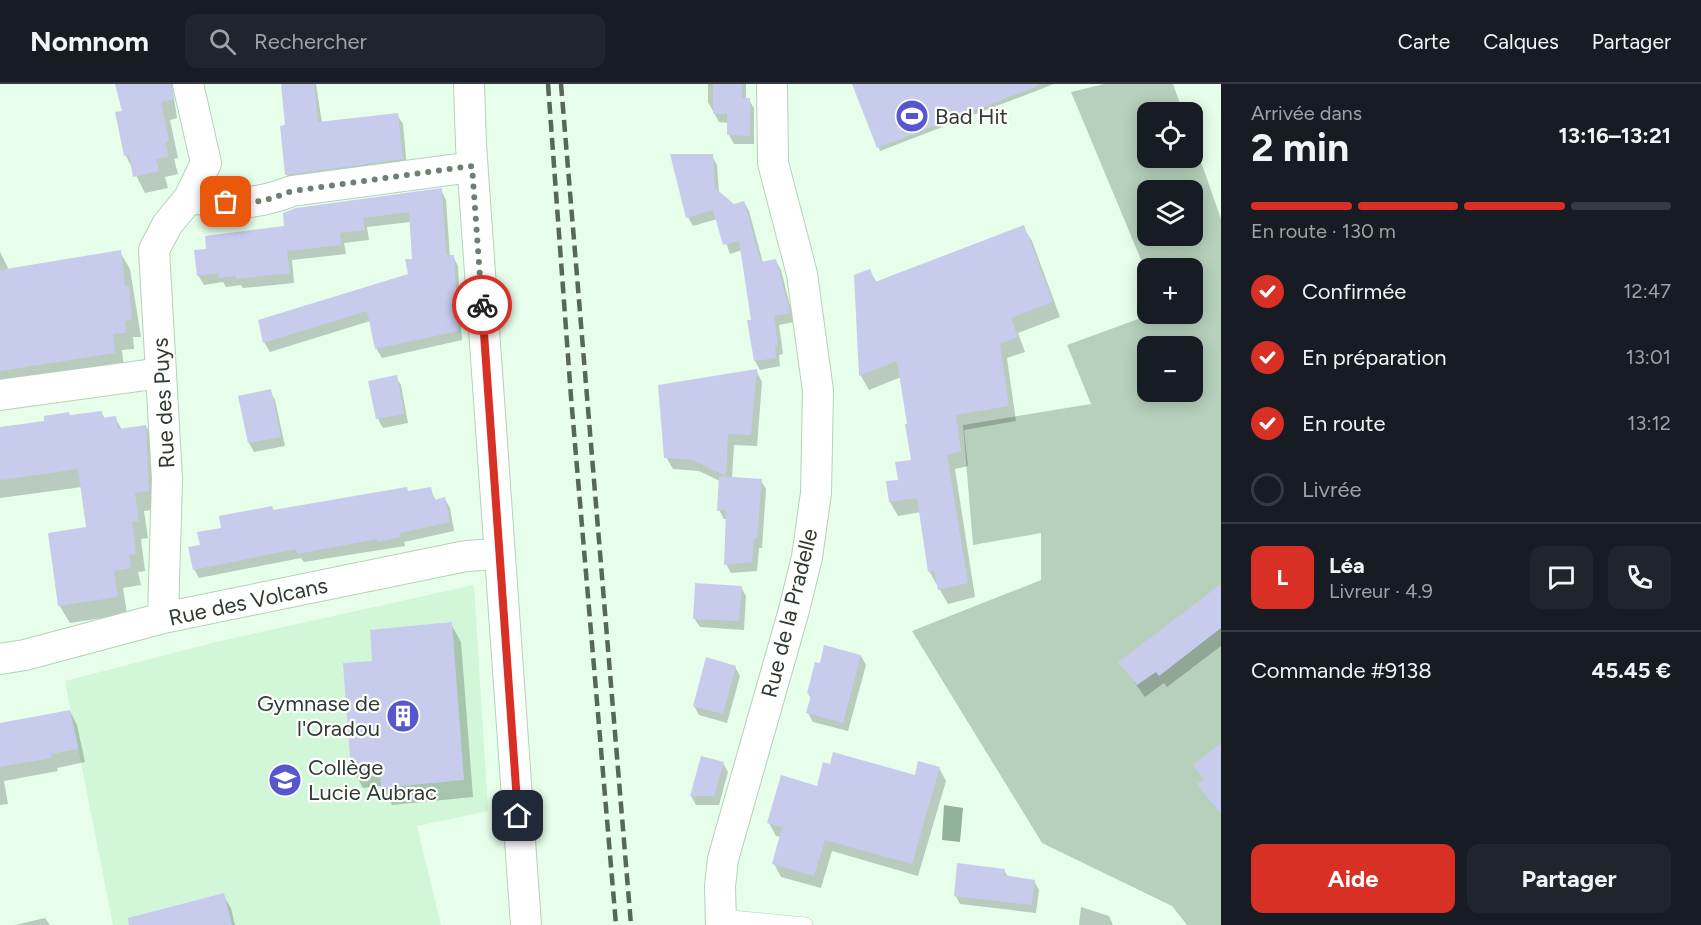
<!DOCTYPE html>
<html lang="fr">
<head>
<meta charset="utf-8">
<style>
  :root { --surface:#171b24; --page:#20242c; --text:#f1f3f6; --muted:#9ea1a6; --line:#363941; --accent:#d93025 }
  body { margin:0; font-family:Figtree,sans-serif; background:var(--page); color:var(--text); height:100vh; display:flex; flex-direction:column; font-size:22px; white-space:nowrap }
  * { box-sizing:border-box; margin:0 }
  p { font-size:20px; color:var(--muted) }
  .icon { flex:none; width:33px; height:33px; fill:none; stroke:currentColor; stroke-width:2; stroke-linecap:round; stroke-linejoin:round }
  .map { position:relative; flex:1; overflow:hidden }
  .details { display:flex; flex-direction:column; background:var(--surface); width:480px }
  .details>* { flex:none }
  .fabs { position:absolute; left:1137px; top:18px; display:grid; gap:12px }
  .fabs a { display:grid; place-items:center; width:66px; height:66px; border-radius:12px; background:var(--surface); box-shadow:0 3px 15px #0003; font-size:30px }
  .pin { position:absolute; display:grid; place-items:center; width:51px; height:51px; color:#fff; margin:-26px; border-radius:12px; box-shadow:0 3px 9px #0006 }
  .courier { position:absolute; display:grid; place-items:center; width:60px; height:60px; margin:-30px; border:4px solid #d93025; border-radius:50%; background:#fff; color:#222; box-shadow:0 2px 8px #0007 }
  .headline em { font-style:normal; font-weight:700 }
  .headline div { display:flex; flex-direction:column-reverse }
  .headline { display:flex; align-items:center; justify-content:space-between; height:102px; padding:0 30px }
  h1 { font-size:39px; font-weight:700; line-height:45px }
  .bar { display:grid; grid-template-columns:repeat(4,1fr); gap:9px 6px; align-content:center; height:72px; padding:0 30px }
  .bar i { height:8px; border-radius:4px; background:var(--line) }
  .bar .current { background:var(--accent) }
  .bar p { grid-column:span 4 }
  .line { display:flex; align-items:center; gap:15px; padding:0 30px; border-top:2px solid var(--line) }
  .line div { flex:1 }
  .round { display:grid; place-items:center; flex:none; width:63px; height:63px; border-radius:12px; background:var(--page) }
  ol { padding:0 30px; list-style:none }
  li { display:flex; align-items:center; gap:18px; height:66px }
  li p { margin-inline-start:auto }
  li .icon { padding:6px; border-radius:50%; background:var(--accent); color:#fff; stroke-width:4 }
  li:last-child { color:var(--muted) }
  li i { width:33px; height:33px; border:3px solid var(--line); border-radius:50% }
  .primary-button { display:flex; gap:12px; margin-top:auto; padding:12px 30px }
  .primary-button a { flex:1; height:69px; border-radius:12px; background:var(--accent); color:#fff; font-size:24px; font-weight:700; line-height:69px; text-align:center }
  .primary-button a+a { background:var(--page); color:var(--text) }
  header { display:flex; align-items:center; gap:36px; box-sizing:border-box; height:84px; padding:0 30px; background:var(--surface); border-bottom:2px solid var(--line) }
  header strong { font-size:28px }
  nav { display:flex; gap:33px; margin-inline-start:auto; font-size:21px }
  .search { width:420px; height:54px; background:var(--page); display:flex; align-items:center; gap:15px; box-sizing:border-box; padding:0 21px; border-radius:12px; color:var(--muted); font-size:22px }
  main { display:flex; flex:1; min-height:0 }
  .map>svg:first-child { display:block }
  .built { fill:#d1f6d8 }
  .green { fill:#b6d0bb; fill-rule:evenodd }
  .water { fill:#91b298 }
  .shadow { fill:#0003 }
  .building { fill:#c7ccec }
  .lines { fill:none; stroke-linecap:round; stroke-linejoin:round }
  .service-casing { stroke:#b5d1ba; stroke-width:16 }
  .minor-casing { stroke:#b5d1ba; stroke-width:32 }
  .service { stroke:#fff; stroke-width:15 }
  .minor { stroke:#fff; stroke-width:30 }
  .rail { stroke:#59675b; stroke-width:4.5; stroke-dasharray:12 6; stroke-linecap:butt }
  .done { stroke:#6f7f72; stroke-width:6; stroke-dasharray:0 10.8 }
  .route { stroke:#d93025; stroke-width:8 }
  .labels { text-anchor:middle; stroke-width:4.5; stroke-linejoin:round; paint-order:stroke }
  .poi-label { font-size:22px; fill:#2f3b31; stroke:#fff; text-anchor:start }
  .street-label { font-size:22px; fill:#2f3b31; stroke:#fff }
</style>
</head>
<body>
<header>
<strong>Nomnom</strong>
<div class="search"><svg class="icon" aria-label="search" viewBox="0 0 24 24"><circle cx="10" cy="10" r="6"/><path d="M15 15l6 6"/></svg>Rechercher</div>
<nav><a>Carte</a><a>Calques</a><a>Partager</a></nav>
</header>
<main>
<div class="map">
<svg width="1221" height="841" viewBox="0 0 1221 841">
  <rect width="100%" height="100%" fill="#e7feeb"/>
  <path class="built" d="M474 501 488 727 417 742 441 841H113L65 597 216 558Z"/>
  <path class="green" d="M1104 0H1173L1183 28H1148V74H1192L1193 55 1221 135V841H1187L1172 822 1042 759 912 547 1041 496V449L973 461 963 341 1091 320 1067 261 1152 230H1192V184H1148L1147 190 1071 8ZM1148 106H1192V152H1148ZM1148 262H1192V308H1148Z"/>
  <path class="water" d="M944 721 963 724 960 758 942 756Z"/>
  <path class="shadow" d="M124 0H172L177 34 170 36 178 74 174 75 178 90 165 93 168 104 145 109 126 72 117 30 123 28Z
    M282 0H316L322 39 397 31 403 40 407 84 292 100 287 91V43Z
    M708 0H746V16H749L754 24V60H734L729 51V39L719 38 708 18Z
    M854 0H1054L880 67Z
    M712 72 717 81 719 109 733 121 744 118 749 127 763 179 776 177 781 186 794 238 779 241 783 270 779 271 780 282 760 286 755 277 753 237 742 166 730 170 717 135 693 142 688 133Z
    M441 106 446 116 450 173 453 172 458 182 462 256 382 274 376 264 370 237 270 268 264 258 409 191 413 176 411 138 367 143 369 156 344 159 346 170 292 176 294 199 243 204 241 201 226 203 223 198 204 201 198 191 208 166 286 143Z
    M1023 143 1032 157 1060 233 1018 249 1025 268 1007 274 1016 337 964 346 968 382 955 385 975 513 948 520 929 487 921 428 898 432 890 418 913 377 909 341 901 293 869 306 861 292 855 192 870 187 877 199Z
    M0 168 9 186 120 168 130 185 141 253H133L134 265 122 266 124 285 0 305Z
    M756 286 762 298 757 362 734 361 732 394 761 397 766 405 762 464H759L757 487 731 489 726 480 727 435H724L719 426 720 397 699 387 673 385 666 373Z
    M396 293 401 301 408 339 383 344 378 335 370 298Z
    M270 307 275 316 285 362 254 368 249 359Z
    M101 328 105 335 115 333 122 346 146 342 156 360 159 425 144 427 148 454 141 455 145 487 138 488 141 501 123 504 127 530 70 539 59 521 88 444 82 403 0 414V346Z
    M430 405 436 417 445 415 450 424 454 447 404 458 405 462 304 478 301 474 199 494 194 485 202 462 223 445 272 423 274 427Z
    M741 503 746 512 744 546 700 543 694 534Z
    M1221 515V562L1167 603 1164 599 1145 613 1120 578Z
    M451 540 461 558 473 713 392 721 382 702 363 704 353 686 373 578Z
    M861 572 866 581 848 647 813 638 808 629 811 615 808 609Z
    M735 583 740 592 727 639 699 631 694 622Z
    M70 627 77 641 85 678 57 684 58 687 4 697 8 720 0 721V644Z
    M723 679 728 688 719 721H696L691 712Z
    M939 684 946 697 918 792 832 767 821 804 781 793 774 780 781 753 776 752 769 739 818 703 916 693Z
    M1004 786 1008 793 1034 797 1039 806 1036 829 960 820 955 811Z
    M223 811 231 824 235 841H143Z
    M1081 823 1109 832 1113 841H1079Z
    M45 834 50 841H15Z"/>
  <path class="building" d="M115 0H171L174 15 161 18 169 57 165 58 169 73 156 75 159 87 133 93 129 71 124 72 115 28 122 27Z
    M281 0H314L318 38 398 29 403 75 285 91 280 42 285 41Z
    M713 0H742V14H750V52L727 51V30H713Z
    M852 0H1037L1038 2 877 64Z
    M670 70H713L715 104 734 120 744 117 761 178 776 175 790 229 774 232 778 261 775 262 776 274 754 277 747 236H751L739 157 723 161 713 126 686 134Z
    M442 104 446 171H454L458 247 375 265 367 227 263 259 258 236 408 190 405 175H412L409 128 363 134 365 146 340 149 341 161 287 167 290 189 236 195V192L219 194 218 189 197 192 194 166 206 165 205 152 284 142 283 129 296 124Z
    M1024 141 1053 218 1011 234 1018 253 1000 260 1009 322 956 331 961 367 947 371 968 499 938 506 934 487 928 488 917 414 889 418 886 397 898 396 895 378 911 376 905 340H907L897 277 859 292 854 191 870 185 875 198Z
    M121 166 125 202H129L132 236 125 237 126 249 113 250 115 269 0 287V186Z
    M757 285 751 351 728 350 726 392 692 376 664 374 658 301Z
    M397 291 404 330 376 335 368 297Z
    M271 305 281 353 248 359 238 312Z
    M102 327V334L116 332 118 345 146 341 149 407 135 409 139 437H132L136 470 129 471 131 484 114 487 118 513 58 522 48 449 86 443 78 385 2 396 0 395V343L44 337V332L69 328 70 331Z
    M719 392 762 395 757 455H754L752 478 724 481 726 426 717 427Z
    M407 403 408 407 431 403 434 416 445 413 450 438 400 449 401 453 377 458V455L297 470 296 465 193 486 188 463 200 461 197 448 221 444 219 432 272 422 273 426Z
    M695 499 742 502 739 537 693 535Z
    M1221 500V544L1159 592 1156 588 1137 601 1118 578Z
    M452 538 464 696 381 704 380 685 351 687 343 579 372 577 370 546Z
    M824 561 861 571 843 639 806 629 811 611 807 609 815 578 820 579Z
    M706 573 736 582 723 630 693 622Z
    M70 626 78 665 51 670 52 674 0 683V639Z
    M1221 659V730L1197 700 1204 695 1193 681Z
    M833 668 915 691 918 677 940 683 912 780 825 756 814 792 772 780 782 743 767 739 781 691 817 702 823 678 830 680Z
    M701 672 724 678 714 712H690Z
    M957 779 1005 785 1004 791 1035 796 1032 821 954 812Z
    M224 809 232 841H129L128 834Z"/>
  <g class="lines">
    <g class="service-casing">
      <path id="service" d="M721 833 805 841"/>
    </g>
    <g class="minor-casing">
      <path id="minor" d="M469 0 471 61 526 841
        M189 114C231 119 251 123 292 107L472 83
        M0 311 161 289
        M163 534 167 395 154 166 167 141 189 114 206 79 188 0
        M0 575 25 571 163 534 466 472 499 470
        M721 841 720 802 723 775 794 526 807 473 816 409 818 307 802 190 773 79 772 0"/>
    </g>
    <use href="#service" class="service"/>
    <use href="#minor" class="minor"/>
    <path class="rail" d="M548 0 571 313 616 841
      M561 0 631 841"/>
  </g>
  <g class="lines">
    <path class="done" d="M226 118C251 121 269 116 292 107L472 82 482 221"/>
    <path class="route" d="M482 221 518 732"/>
  </g>
  <defs>
    <g id="stadium-disc" transform="scale(1.725)"><circle r="9.5" fill="#5657ce" stroke="#fff"/><path d="M0-5a6.5 5 0 1 0 0 10a6.5 5 0 1 0 0-10ZM-3.5-1.8h7v3.6h-7Z" fill="#fff"/></g>
    <g id="building-disc" transform="scale(1.725)"><circle r="9.5" fill="#5657ce" stroke="#fff"/><path d="M-4-6H4V6H1V3H-1V6H-4ZM-2.5-4.3h1.7v1.8h-1.7ZM.8-4.3h1.7v1.8H.8ZM-2.5-1h1.7V.8h-1.7ZM.8-1h1.7V.8H.8Z" fill="#fff"/></g>
    <g id="school-disc" transform="scale(1.725)"><circle r="9.5" fill="#5657ce" stroke="#fff"/><path d="M0-5L7-2L0 1L-7-2ZM-4 1L0 2.5L4 1V4Q0 6-4 4Z" fill="#fff"/></g>
  </defs>
  <g fill-rule="evenodd">
    <use href="#stadium-disc" x="912" y="32"/>
    <use href="#building-disc" x="403" y="632"/>
    <use href="#school-disc" x="285" y="696"/>
  </g>
  <g class="labels">
    <g class="poi-label">
      <text x="935" y="40">Bad Hit</text>
      <text x="380" y="627" text-anchor="end">Gymnase de<tspan x="380" dy="25">l'Oradou</tspan></text>
      <text x="308" y="691">Collège<tspan x="308" dy="25">Lucie Aubrac</tspan></text>
    </g>
    <g class="street-label">
      <text transform="translate(163 319) rotate(-93)" y="8">Rue des Puys</text>
      <text transform="translate(248 517) rotate(-12)" y="8">Rue des Volcans</text>
      <text transform="translate(789 529) rotate(-76)" y="8">Rue de la Pradelle</text>
    </g>
  </g>
</svg>
<div class="fabs">
<a><svg class="icon" aria-label="locate" viewBox="0 0 24 24"><circle cx="12" cy="12" r="6"/><path d="M12 2v4M12 18v4M2 12h4M18 12h4"/></svg></a>
<a><svg class="icon" aria-label="layers" viewBox="0 0 24 24"><path d="M12 4l9 5-9 5-9-5zM3 14l9 5 9-5"/></svg></a>
<a>+</a>
<a>−</a>
</div>
<div class="pin" style="left:226px;top:118px;background:#ea580c"><svg class="icon" aria-label="bag" viewBox="0 0 24 24"><path d="M5 8h14l-1 12H6zM9 8a3 3 0 0 1 6 0"/></svg></div>
<div class="pin" style="left:518px;top:732px;background:#1f2937"><svg class="icon" aria-label="home" viewBox="0 0 24 24"><path d="M3 11l9-7 9 7M6 9v11h12V9"/></svg></div>
<div class="courier" style="left:482px;top:221px"><svg class="icon" aria-label="bike" viewBox="0 0 24 24"><circle cx="6" cy="16" r="4"/><circle cx="18" cy="16" r="4"/><path d="M6 16l4-8h5l3 8M10 8l3 8H6M13 5h3"/></svg></div>
</div>
<section class="details">
<div class="headline"><div><h1>2 min</h1><p>Arrivée dans</p></div><em>13:16–13:21</em></div>
<div class="bar"><i class="current"></i><i class="current"></i><i class="current"></i><i></i><p>En route · 130 m</p></div>
<ol>
<li><svg class="icon" aria-label="check" viewBox="0 0 24 24"><path d="M5 12l5 5 9-10"/></svg>Confirmée<p>12:47</p></li>
<li><svg class="icon" aria-label="check" viewBox="0 0 24 24"><path d="M5 12l5 5 9-10"/></svg>En préparation<p>13:01</p></li>
<li><svg class="icon" aria-label="check" viewBox="0 0 24 24"><path d="M5 12l5 5 9-10"/></svg>En route<p>13:12</p></li>
<li><i></i>Livrée</li>
</ol>
<div class="line" style="height:108px"><b class="round" style="background:var(--accent);color:#fff">L</b><div><b>Léa</b><p>Livreur · 4.9</p></div><a class="round"><svg class="icon" aria-label="chat" viewBox="0 0 24 24"><path d="M4 5h16v11H9l-5 4z"/></svg></a><a class="round"><svg class="icon" aria-label="phone" viewBox="0 0 24 24"><path d="M5 4h4l2 5-3 2q2 4 5 5l2-3 5 2v4C11 20 4 13 5 4z"/></svg></a></div>
<div class="line" style="height:78px"><div>Commande #9138</div><b>45.45 €</b></div>
<div class="primary-button"><a>Aide</a><a>Partager</a></div>
</section>
</main>
</body>
</html>
